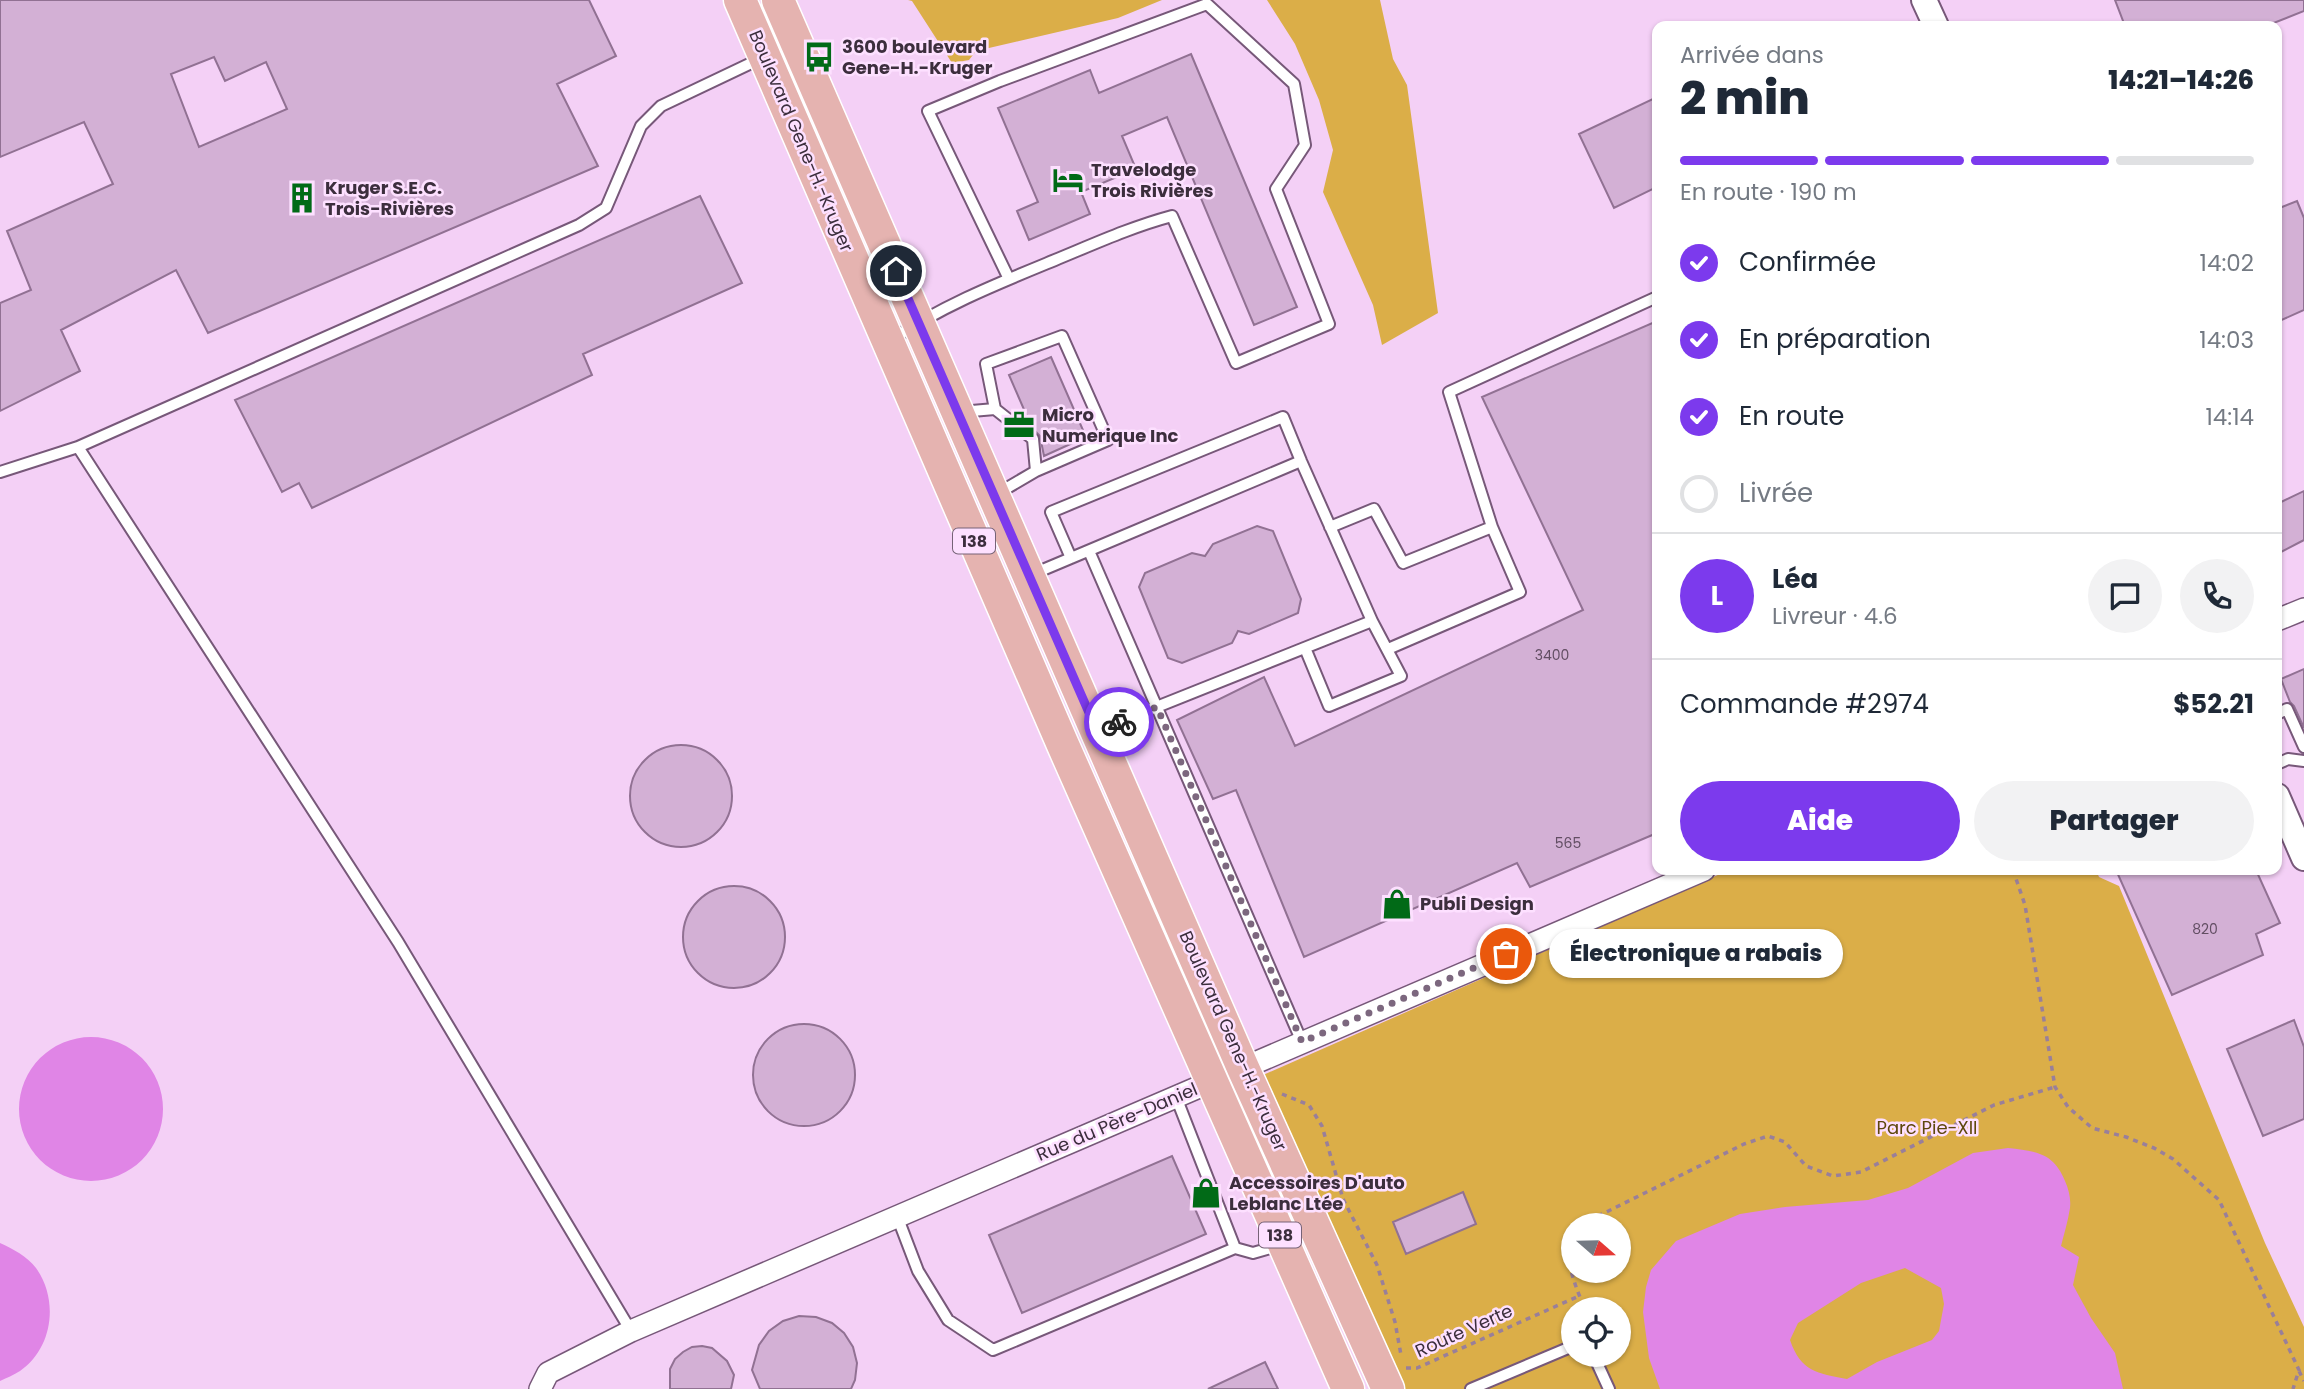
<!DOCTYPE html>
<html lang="fr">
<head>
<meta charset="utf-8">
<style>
  :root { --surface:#fff; --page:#f2f2f3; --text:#1f2937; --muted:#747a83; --line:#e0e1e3; --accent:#7c3aed }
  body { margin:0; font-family:Poppins,sans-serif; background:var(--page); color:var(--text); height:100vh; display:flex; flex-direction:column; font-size:26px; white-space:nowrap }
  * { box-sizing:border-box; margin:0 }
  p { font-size:23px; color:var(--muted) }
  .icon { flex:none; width:38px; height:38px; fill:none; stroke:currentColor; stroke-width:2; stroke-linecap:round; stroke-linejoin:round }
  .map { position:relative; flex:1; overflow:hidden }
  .side { position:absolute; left:1652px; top:21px; width:630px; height:854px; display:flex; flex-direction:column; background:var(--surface); border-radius:14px; box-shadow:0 2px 5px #0004 }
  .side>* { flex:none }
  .needle { width:46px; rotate:110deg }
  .fabs { position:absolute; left:1561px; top:1213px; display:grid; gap:14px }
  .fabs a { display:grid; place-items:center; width:70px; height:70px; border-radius:50%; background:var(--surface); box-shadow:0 2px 5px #0004; font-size:35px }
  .pin { position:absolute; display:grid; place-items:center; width:60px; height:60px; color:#fff; margin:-30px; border:4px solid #fff; border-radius:50%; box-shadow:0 2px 7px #0007 }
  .courier { position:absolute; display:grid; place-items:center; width:70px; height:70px; margin:-35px; border:5px solid #7c3aed; border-radius:50%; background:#fff; color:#222; box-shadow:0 2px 9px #0007 }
  .bubble { position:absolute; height:49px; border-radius:24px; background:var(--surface); box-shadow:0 2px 5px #0004; font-size:23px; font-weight:800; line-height:49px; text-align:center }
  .head em { font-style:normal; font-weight:800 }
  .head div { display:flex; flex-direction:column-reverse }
  .head { display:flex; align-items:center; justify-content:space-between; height:119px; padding:0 28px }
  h1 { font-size:46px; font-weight:800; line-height:52px }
  .bar { display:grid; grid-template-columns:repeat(4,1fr); gap:10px 7px; align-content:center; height:84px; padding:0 28px }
  .bar i { height:9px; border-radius:5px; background:var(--line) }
  .bar .current { background:var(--accent) }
  .bar p { grid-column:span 4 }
  .line { display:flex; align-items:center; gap:18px; padding:0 28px; border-top:2px solid var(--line) }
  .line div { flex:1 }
  .round { display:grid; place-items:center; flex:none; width:74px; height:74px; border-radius:37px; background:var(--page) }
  ol { padding:0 28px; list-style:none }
  li { display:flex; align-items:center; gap:21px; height:77px }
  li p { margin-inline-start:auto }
  li .icon { padding:7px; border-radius:50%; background:var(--accent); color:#fff; stroke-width:4 }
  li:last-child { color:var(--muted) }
  li i { width:38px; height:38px; border:4px solid var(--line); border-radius:50% }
  .action { display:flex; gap:14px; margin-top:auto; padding:14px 28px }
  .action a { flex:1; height:80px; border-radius:42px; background:var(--accent); color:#fff; font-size:28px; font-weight:800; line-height:80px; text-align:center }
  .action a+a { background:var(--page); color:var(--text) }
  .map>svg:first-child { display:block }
  .green { fill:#dbae48; fill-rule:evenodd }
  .water { fill:#e085e6; fill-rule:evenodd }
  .building { fill:#d3b0d5; stroke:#917193; stroke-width:2; fill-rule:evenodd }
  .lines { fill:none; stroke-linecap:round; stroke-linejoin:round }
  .service-casing { stroke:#775879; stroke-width:14 }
  .minor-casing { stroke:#775879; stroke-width:24 }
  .tertiary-casing { stroke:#775879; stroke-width:28 }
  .primary-casing { stroke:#fff; stroke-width:35 }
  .path { stroke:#997f9a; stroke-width:3.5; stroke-dasharray:5 5; stroke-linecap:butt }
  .service { stroke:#fff; stroke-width:10 }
  .minor { stroke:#fff; stroke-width:21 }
  .tertiary { stroke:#fff; stroke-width:24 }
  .primary { stroke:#e5b3b0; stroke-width:32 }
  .done { stroke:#7c677e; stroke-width:7; stroke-dasharray:0 12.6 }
  .route { stroke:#7c3aed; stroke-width:9 }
  .labels { text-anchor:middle; stroke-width:5; stroke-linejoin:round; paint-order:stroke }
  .number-label { font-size:14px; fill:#624e63 }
  .shield { fill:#fde0ff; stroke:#766377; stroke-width:2 }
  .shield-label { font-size:16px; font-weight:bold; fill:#3c2e3d }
  .poi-label { font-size:18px; font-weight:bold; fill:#3c2e3d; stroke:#fde0ff; text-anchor:start }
  .street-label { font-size:18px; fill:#3c2e3d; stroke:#fde0ff }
  .park-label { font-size:18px; fill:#5e470c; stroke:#fde0ff }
</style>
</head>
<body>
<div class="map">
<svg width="2304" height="1389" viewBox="0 0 2304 1389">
  <rect width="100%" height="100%" fill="#f4d0f6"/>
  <path class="green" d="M908 0H1162L1118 18 976 51 969 60 952 63 912 1Z
    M1267 0H1380L1393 59 1407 85 1438 313 1382 345 1373 305 1323 192 1333 150 1319 100 1295 44Z
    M1729 870H2096L2099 877 2119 886 2265 1243 2304 1327V1389H1378L1245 1083ZM1573 1225H1619V1270H1573ZM1573 1309H1619V1354H1573Z"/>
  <path class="water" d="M19 1109a72 72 0 1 1 144 0a72 72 0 1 1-144 0Z
    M2008 1148C2036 1151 2054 1153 2065 1181 2069 1190 2071 1199 2070 1208 2068 1221 2064 1234 2061 1246L2079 1257 2073 1285 2091 1318 2115 1353 2123 1389H1660L1649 1358 1643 1312 1646 1287 1651 1270 1676 1241 1740 1214 1785 1207 1868 1200 1908 1188 1973 1153ZM1905 1268 1941 1288 1944 1304 1939 1331 1932 1340 1877 1362 1847 1379C1817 1373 1801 1372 1790 1340L1798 1323 1861 1283Z
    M0 1243C13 1249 27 1256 36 1268 59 1300 53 1348 20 1371 14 1375 6 1378 0 1381Z"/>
  <path class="building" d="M0 0H589L616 56 557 84 598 166 208 333 176 270 61 330 80 371 0 411V303L31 290 7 231 113 184 84 122 0 157ZM214 57 225 81 266 62 287 109 199 147 171 74Z
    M2115 0H2304V11L2266 26H2125Z
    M1191 54 1297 307 1254 325 1167 117 1122 136 1136 169 1081 192 1090 214 1029 240 1017 211 1038 202 998 108 1090 70 1099 93Z
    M1657 97V187L1614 208 1579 134Z
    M700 196 742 283 583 354 592 375 312 508 299 483 282 492 235 400Z
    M2297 201 2304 218V310L2277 322V209Z
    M1657 321V833L1530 887 1517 863 1304 957 1236 790 1213 799 1177 720 1264 677 1295 746 1583 610 1482 397Z
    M1051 357 1086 437 1044 456 1040 436 1032 428 1009 375Z
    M2304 491V540L2277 554V504Z
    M1257 526 1273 531 1301 599 1298 613 1249 634 1238 631 1232 643 1182 663 1168 658 1139 587 1145 573 1192 553 1205 556 1213 544Z
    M2304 669V728L2294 706 2290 702 2281 679Z
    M630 796a51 51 0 1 1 102 0a51 51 0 1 1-102 0Z
    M2116 870H2256L2280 923 2256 934 2263 955 2172 995Z
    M683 937a51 51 0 1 1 102 0a51 51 0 1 1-102 0Z
    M2294 1020 2304 1047V1119L2263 1136 2227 1049Z
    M753 1075a51 51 0 1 1 102 0a51 51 0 1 1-102 0Z
    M1172 1156 1206 1234 1022 1313 989 1235Z
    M1463 1192 1476 1224 1406 1254 1393 1222Z
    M799 1316 816 1317 832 1323 844 1333 853 1347 857 1363 855 1380 851 1389H760L752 1370 759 1345 769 1331 783 1321Z
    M702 1346 712 1348 727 1361 734 1375 731 1389H670V1369L675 1359 683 1352 692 1347Z
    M1265 1362 1278 1389H1208Z"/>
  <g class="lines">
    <g class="service-casing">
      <path id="service" d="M890 341C941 306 999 283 1055 260 1094 244 1131 227 1172 216L1236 363 1329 324 1276 189 1305 145 1294 84 1207 4 1000 81 928 111 1009 279
        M995 409 986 364 1062 336 1108 440 1036 471
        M960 412 995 409 1033 439 1036 471 995 495
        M78 447 579 225 606 208 641 126 661 106 764 57 795 45
        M0 472 78 447 398 942 631 1331
        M1330 527 1374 509 1403 563 1492 527
        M1089 551 1302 1042
        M1071 558 1301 461
        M1033 574 1071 558 1051 512 1283 417 1301 461 1372 621 1099 730
        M1305 648 1329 706 1401 676 1372 621
        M1388 649 1520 592 1492 527 1449 392 1657 297
        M2277 714 2287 709 2304 747
        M2277 764 2288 759 2304 761
        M1176 1097 1235 1248 1253 1253 1281 1245
        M897 1216 918 1271 948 1320 993 1350 1235 1248
        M1593 1354 1609 1389
        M1471 1389 1573 1346"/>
    </g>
    <g class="minor-casing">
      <path id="minor" d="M2277 620 2304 609
        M540 1389 548 1373 631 1331 1704 870"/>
    </g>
    <g class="tertiary-casing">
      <path id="tertiary" d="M1924 0 1936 26
        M2277 796 2304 858"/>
    </g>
    <g class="primary-casing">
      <path id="primary" d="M740 0 1063 745 1348 1389
        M778 0 1243 1068 1388 1389"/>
    </g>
    <path class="path" d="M2013 870 2025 905 2055 1087 2068 1107 2092 1128 2126 1137 2154 1148 2173 1159 2219 1200 2299 1370 2293 1389
      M1282 1094 1309 1105 1322 1126 1343 1199 1377 1265 1395 1322 1401 1355
      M1580 1225 1744 1144 1768 1136 1785 1142 1806 1166 1833 1176 1861 1172 1994 1105 2055 1087
      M1573 1234C1560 1252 1577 1290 1585 1309
      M1406 1368H1417L1579 1296
      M2299 1371 2304 1381"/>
    <use href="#service" class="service"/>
    <use href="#minor" class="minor"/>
    <use href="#tertiary" class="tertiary"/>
    <use href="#primary" class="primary"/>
  </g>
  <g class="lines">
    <path class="done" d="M1119 722 1157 707 1302 1042 1506 954"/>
    <path class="route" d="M896 271 1097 731 1119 722"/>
  </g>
  <defs>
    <g id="bus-bare" transform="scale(2.415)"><path d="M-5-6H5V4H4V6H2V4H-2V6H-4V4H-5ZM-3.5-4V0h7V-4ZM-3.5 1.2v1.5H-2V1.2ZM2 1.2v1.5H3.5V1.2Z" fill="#016a17" stroke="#fde0ff" stroke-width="2.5" paint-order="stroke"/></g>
    <g id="hotel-bare" transform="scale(2.415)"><path d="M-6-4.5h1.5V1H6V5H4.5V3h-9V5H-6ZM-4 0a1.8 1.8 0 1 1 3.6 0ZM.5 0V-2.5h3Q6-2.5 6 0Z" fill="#016a17" stroke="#fde0ff" stroke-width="2.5" paint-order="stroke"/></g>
    <g id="building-bare" transform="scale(2.415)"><path d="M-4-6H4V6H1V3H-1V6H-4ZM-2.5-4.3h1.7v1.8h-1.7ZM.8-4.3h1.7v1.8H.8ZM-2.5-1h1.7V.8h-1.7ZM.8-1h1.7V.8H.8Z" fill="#016a17" stroke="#fde0ff" stroke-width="2.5" paint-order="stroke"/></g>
    <g id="office-bare" transform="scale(2.415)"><path d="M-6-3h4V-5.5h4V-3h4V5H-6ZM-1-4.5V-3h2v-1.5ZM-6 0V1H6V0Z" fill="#016a17" stroke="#fde0ff" stroke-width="2.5" paint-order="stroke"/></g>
    <g id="shop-bare" transform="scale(2.415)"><path d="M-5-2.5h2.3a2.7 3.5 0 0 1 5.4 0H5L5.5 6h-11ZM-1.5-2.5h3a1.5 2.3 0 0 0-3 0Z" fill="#016a17" stroke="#fde0ff" stroke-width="2.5" paint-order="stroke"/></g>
  </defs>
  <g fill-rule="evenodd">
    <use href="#bus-bare" x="819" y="57"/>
    <use href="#hotel-bare" x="1068" y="180"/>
    <use href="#building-bare" x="302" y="198"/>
    <use href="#office-bare" x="1019" y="425"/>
    <use href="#shop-bare" x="1397" y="904"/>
    <use href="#shop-bare" x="1206" y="1193"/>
  </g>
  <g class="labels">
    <g class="number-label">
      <text x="1552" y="660">3400</text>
      <text x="1568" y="848">565</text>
      <text x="2205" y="934">820</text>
    </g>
    <g class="shield">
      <rect x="953" y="528.5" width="42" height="25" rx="5"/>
      <rect x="1259" y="1222.5" width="42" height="25" rx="5"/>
    </g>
    <g class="shield-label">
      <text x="974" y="547">138</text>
      <text x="1280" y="1241">138</text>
    </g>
    <g class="poi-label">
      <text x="842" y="53">3600 boulevard<tspan x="842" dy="21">Gene-H.-Kruger</tspan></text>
      <text x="1091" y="176">Travelodge<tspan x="1091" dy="21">Trois Rivières</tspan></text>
      <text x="325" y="194">Kruger S.E.C.<tspan x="325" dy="21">Trois-Rivières</tspan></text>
      <text x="1042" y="421">Micro<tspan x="1042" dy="21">Numerique Inc</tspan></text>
      <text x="1420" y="910">Publi Design</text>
      <text x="1229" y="1189">Accessoires D'auto<tspan x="1229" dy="21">Leblanc Ltée</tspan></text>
    </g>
    <g class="street-label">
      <text transform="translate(801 141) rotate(67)" y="6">Boulevard Gene-H.-Kruger</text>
      <text transform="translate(1233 1041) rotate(66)" y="6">Boulevard Gene-H.-Kruger</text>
      <text transform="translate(1117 1122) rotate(-23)" y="6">Rue du Père-Daniel</text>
      <text transform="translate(1464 1331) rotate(-24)" y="6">Route Verte</text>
    </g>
    <g class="park-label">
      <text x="1927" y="1134">Parc Pie-XII</text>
    </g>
  </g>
</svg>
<div class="fabs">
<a><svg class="needle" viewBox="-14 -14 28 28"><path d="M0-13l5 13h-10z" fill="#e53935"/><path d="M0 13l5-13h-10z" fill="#747a83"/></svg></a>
<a><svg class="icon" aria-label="locate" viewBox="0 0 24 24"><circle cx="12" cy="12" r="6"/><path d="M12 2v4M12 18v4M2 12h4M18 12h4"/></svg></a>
</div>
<div class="pin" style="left:1506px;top:954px;background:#ea580c"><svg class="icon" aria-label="bag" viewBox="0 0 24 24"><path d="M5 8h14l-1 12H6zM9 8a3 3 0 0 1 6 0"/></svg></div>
<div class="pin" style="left:896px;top:271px;background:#1f2937"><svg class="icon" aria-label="home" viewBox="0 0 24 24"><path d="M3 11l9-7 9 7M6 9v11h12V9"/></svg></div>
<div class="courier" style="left:1119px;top:722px"><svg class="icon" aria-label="bike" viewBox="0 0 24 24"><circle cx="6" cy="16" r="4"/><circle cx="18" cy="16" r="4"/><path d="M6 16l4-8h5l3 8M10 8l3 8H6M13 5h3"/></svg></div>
<div class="bubble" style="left:1549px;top:929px;width:294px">Électronique a rabais</div>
<section class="side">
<div class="head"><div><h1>2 min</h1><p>Arrivée dans</p></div><em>14:21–14:26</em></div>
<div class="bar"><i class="current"></i><i class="current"></i><i class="current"></i><i></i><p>En route · 190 m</p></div>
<ol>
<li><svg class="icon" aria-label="check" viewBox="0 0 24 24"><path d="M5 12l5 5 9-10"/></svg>Confirmée<p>14:02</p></li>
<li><svg class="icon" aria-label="check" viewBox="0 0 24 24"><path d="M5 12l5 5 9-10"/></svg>En préparation<p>14:03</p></li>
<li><svg class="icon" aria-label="check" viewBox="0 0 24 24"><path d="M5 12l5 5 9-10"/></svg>En route<p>14:14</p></li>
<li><i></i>Livrée</li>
</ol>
<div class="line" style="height:126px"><b class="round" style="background:var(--accent);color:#fff">L</b><div><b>Léa</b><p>Livreur · 4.6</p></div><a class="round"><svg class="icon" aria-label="chat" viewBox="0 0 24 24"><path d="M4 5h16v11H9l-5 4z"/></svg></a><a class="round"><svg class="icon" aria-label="phone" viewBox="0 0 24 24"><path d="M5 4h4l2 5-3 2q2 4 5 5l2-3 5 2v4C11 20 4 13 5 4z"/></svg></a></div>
<div class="line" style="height:91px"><div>Commande #2974</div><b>$52.21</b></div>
<div class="action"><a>Aide</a><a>Partager</a></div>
</section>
</div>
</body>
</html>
